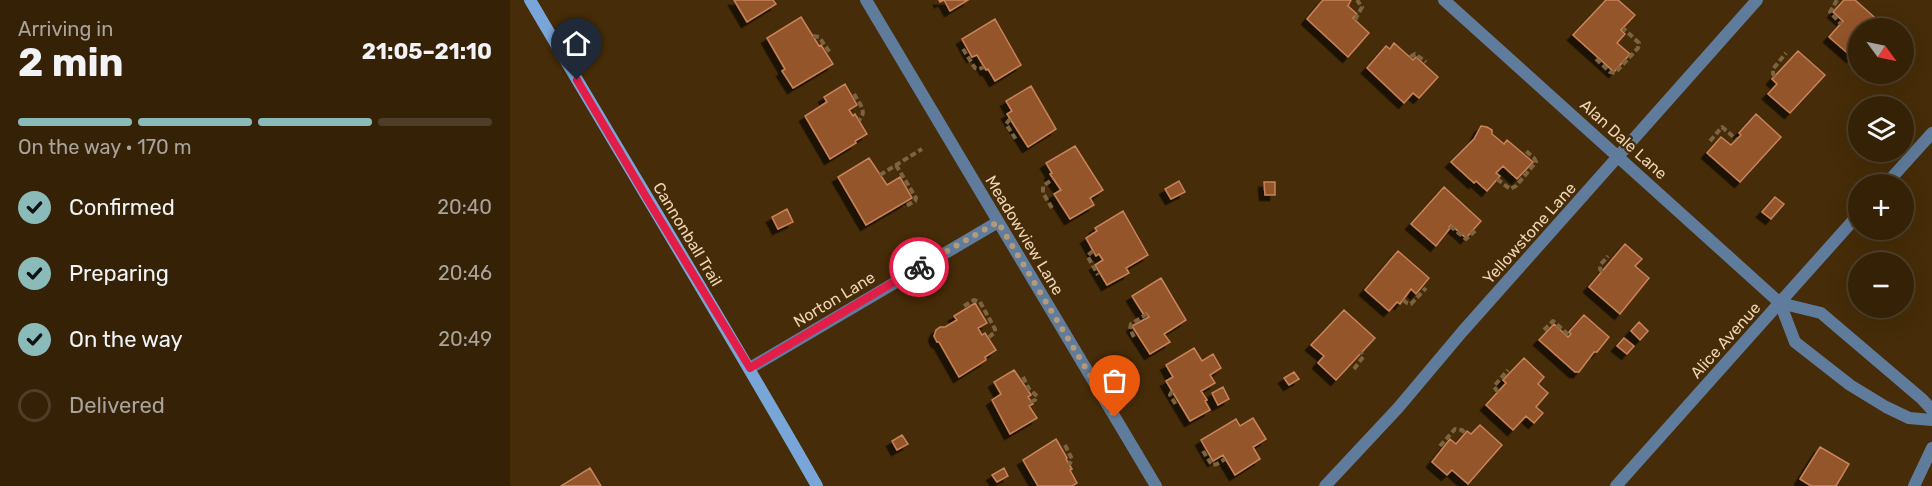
<!DOCTYPE html>
<html lang="en">
<head>
<meta charset="utf-8">
<style>
  :root { --surface:#342106; --page:#3c2910; --text:#f1f3f6; --muted:#a9a39b; --line:#4e3e28; --accent:#8bbbb9 }
  body { margin:0; font-family:Rubik,sans-serif; background:var(--page); color:var(--text); height:100vh; display:flex; flex-direction:column; font-size:22px; white-space:nowrap }
  * { box-sizing:border-box; margin:0 }
  p { font-size:20px; color:var(--muted) }
  .icon { flex:none; width:33px; height:33px; fill:none; stroke:currentColor; stroke-width:2; stroke-linecap:round; stroke-linejoin:round }
  .map { position:relative; flex:1; overflow:hidden }
  .drawer { display:flex; flex-direction:column; background:var(--surface); width:510px }
  .drawer>* { flex:none }
  .needle { width:39px; rotate:123deg }
  .controls { position:absolute; left:1338px; top:18px; display:grid; gap:12px }
  .controls a { display:grid; place-items:center; width:66px; height:66px; border-radius:50%; background:var(--surface); box-shadow:0 6px 24px #0002,0 0 0 2px var(--line); font-size:30px }
  .pin { position:absolute; display:grid; place-items:center; width:51px; height:51px; color:#fff; margin:-62px -26px; border-radius:50% 50% 50% 0; rotate:-45deg; box-shadow:0 0 6px #0007 }
  .pin .icon { rotate:45deg }
  .courier { position:absolute; display:grid; place-items:center; width:60px; height:60px; margin:-30px; border:4px solid #e11d48; border-radius:50%; background:#fff; color:#222; box-shadow:0 2px 8px #0007 }
  .head em { font-style:normal; font-weight:700 }
  .head div { display:flex; flex-direction:column-reverse }
  .head { display:flex; align-items:center; justify-content:space-between; height:102px; padding:0 18px }
  h1 { font-size:39px; font-weight:700; line-height:45px }
  .bar { display:grid; grid-template-columns:repeat(4,1fr); gap:9px 6px; align-content:center; height:72px; padding:0 18px }
  .bar i { height:8px; border-radius:4px; background:var(--line) }
  .bar .on { background:var(--accent) }
  .bar p { grid-column:span 4 }
  ol { padding:0 18px; list-style:none }
  li { display:flex; align-items:center; gap:18px; height:66px }
  li p { margin-inline-start:auto }
  li .icon { padding:6px; border-radius:50%; background:var(--accent); color:#111; stroke-width:4 }
  li:last-child { color:var(--muted) }
  li i { width:33px; height:33px; border:3px solid var(--line); border-radius:50% }
  main { display:flex; flex:1; min-height:0 }
  .map>svg:first-child { display:block }
  .building { fill:#94542a; stroke:#c88359; stroke-width:1.5; filter:url(#shadow) }
  .lines { fill:none; stroke-linecap:round; stroke-linejoin:round }
  .path { stroke:#7d6340; stroke-width:4; stroke-dasharray:6 3; stroke-linecap:butt }
  .street { stroke:#607c9c; stroke-width:12 }
  .secondary { stroke:#78a6d9; stroke-width:12 }
  .done { stroke:#b49a78; stroke-width:6; stroke-dasharray:0 10.8 }
  .route { stroke:#e11d48; stroke-width:8 }
  .labels { text-anchor:middle; stroke-width:4.5; stroke-linejoin:round; paint-order:stroke }
  .street-label { font-size:16px; fill:#efd5b5; stroke:#462c08 }
</style>
</head>
<body>
<main>
<section class="drawer">
<div class="head"><div><h1>2 min</h1><p>Arriving in</p></div><em>21:05–21:10</em></div>
<div class="bar"><i class="on"></i><i class="on"></i><i class="on"></i><i></i><p>On the way · 170 m</p></div>
<ol>
<li><svg class="icon" aria-label="check" viewBox="0 0 24 24"><path d="M5 12l5 5 9-10"/></svg>Confirmed<p>20:40</p></li>
<li><svg class="icon" aria-label="check" viewBox="0 0 24 24"><path d="M5 12l5 5 9-10"/></svg>Preparing<p>20:46</p></li>
<li><svg class="icon" aria-label="check" viewBox="0 0 24 24"><path d="M5 12l5 5 9-10"/></svg>On the way<p>20:49</p></li>
<li><i></i>Delivered</li>
</ol>
</section>
<div class="map">
<svg width="1422" height="486" viewBox="0 0 1422 486">
  <defs>
    <filter id="shadow"><feDropShadow dx="-5.5" dy="5.5" stdDeviation="0" flood-color="#0009"/></filter>
  </defs>
  <rect width="100%" height="100%" fill="#462c08"/>
  <path class="building" d="M224 0H263L266 4 237 22Z
    M429 0H458L440 11 434 0 430 2Z
    M813 0H841L838 6 847 14 843 18 859 33 838 57 797 19Z
    M1096 0H1108L1125 15 1111 30 1115 34 1107 43 1120 54 1104 72 1063 35Z
    M1334 0H1345L1372 24 1368 28H1348V49L1342 57 1319 37 1333 21 1323 12Z
    M291 17 309 46 311 45 323 64 283 88 272 71 275 69 257 38Z
    M485 19 511 65 485 81 478 69 476 70 467 55 462 57 452 39Z
    M884 43 903 60 906 57 928 77 909 98 903 93 894 103 857 68 876 46 880 49Z
    M1288 51 1315 75 1280 113 1258 94 1267 84 1262 79Z
    M335 84 347 105 339 110 343 116 345 114 357 134 345 141 346 143 320 159 295 116 317 102 314 97Z
    M521 86 546 129 518 147 497 114 502 111 496 101Z
    M1246 114 1271 137 1230 182 1197 153 1211 137 1221 145 1231 135 1229 133Z
    M971 126 977 127 982 130V134L994 144 997 140 1023 162 1007 179 993 166 986 173 990 176 977 191 966 181 964 183 941 162 964 139Z
    M565 146 593 190 580 198 584 205 560 219 544 194 551 190 540 174 542 173 536 163Z
    M359 158 377 185 390 177 402 198 356 225 328 177Z
    M669 181 675 192 661 199 655 189Z
    M754 182H765V195H755Z
    M934 187 971 221 956 238 941 225 939 227 940 228 926 246 901 224Z
    M1265 197 1274 204 1261 219 1252 212Z
    M277 209 283 222 268 229 262 217Z
    M613 211 638 255 616 268 619 273 597 285 585 265 593 260 589 254 586 256 576 238 587 231 585 228Z
    M1115 244 1132 259 1125 266 1139 278 1110 314 1079 287Z
    M888 251 919 278 906 294 901 289 890 304 887 302 879 311 855 290Z
    M651 278 676 320 654 334 660 342 640 354 622 326 639 317 636 313 634 315 622 296Z
    M465 303 477 323 468 328 472 335 475 333 486 350 475 357 476 360 449 377 429 342H427L424 336 426 330 430 327H435L447 320 444 316Z
    M834 310 865 338 826 380 808 363 814 356 801 345Z
    M1074 315 1099 337 1087 352H1084L1069 372H1065L1029 340 1044 324 1058 337 1061 334 1059 332Z
    M1129 322 1138 331 1130 340 1121 331Z
    M1114 338 1124 346 1117 354 1107 346Z
    M684 348 692 361 703 354 711 368 700 375 705 383 691 391 697 400 695 401 700 410 680 421 656 381 663 377 656 365Z
    M1014 358 1034 377 1028 384 1038 393 1026 407 1033 413 1024 423 1016 416 1003 430 976 405 996 383 993 380Z
    M504 370 521 395 518 397 523 404 519 406 527 418 500 434 482 400 491 394 484 382Z
    M784 372 789 379 779 385 774 378Z
    M713 387 719 399 708 405 702 393Z
    M743 418 756 439 743 447 750 459 725 475 713 455 703 461 691 440 726 419 730 426Z
    M970 425 992 445 958 484 942 470 937 475 922 462 940 439 946 444 957 431 961 434Z
    M392 435 398 444 387 450 382 441Z
    M546 439 557 458 556 459 562 469 560 470 567 483 562 486H528L513 460Z
    M1310 447 1339 464 1326 486H1301L1290 479Z
    M80 468 91 486H51Z
    M494 468 498 476 487 482 482 475Z"/>
  <g class="lines">
    <path class="path" d="M1327 0 1320 12 1331 24
      M845 20 852 7 847 0
      M303 36 309 37 321 54
      M453 49 465 68 469 69 474 67
      M900 57 905 54 916 62
      M1086 59 1100 72 1105 73 1128 48 1129 43 1113 28
      M1265 76 1263 74V69L1276 53
      M344 94C349 103 358 112 349 120
      M500 119 496 124 507 141
      M1200 141 1212 127 1226 139
      M386 165 406 198 405 201 394 207
      M370 175 412 149
      M987 179 1000 189 1006 186 1026 162 1024 158 1016 151
      M542 208 533 193V186L543 179
      M940 226 956 239 966 230
      M583 251 578 255V257L588 275
      M1092 272 1090 269 1091 264 1098 256
      M893 300 897 303 901 304 916 288
      M454 306 464 300 470 302 485 329V332L478 338
      M1034 330 1043 321 1060 336
      M624 337 620 329 621 324 637 314
      M844 369 853 357 851 352
      M513 377 519 389 527 396 525 400 521 402
      M662 391 660 395 666 405
      M988 392 984 387 985 385 998 370
      M555 445 562 459 559 465
      M930 446 945 429 952 430 955 433
      M693 451 702 465 707 464 715 459"/>
    <path class="street" d="M356 0 646 486
      M934 0 1270 303 1285 342 1340 385 1376 407 1399 418 1422 420
      M1376 184 1422 133
      M1270 303 1311 313 1412 399 1422 410
      M240 368 488 222
      M815 486 888 408 952 332 1247 0
      M1106 486 1348 215
      M1404 486 1422 448"/>
    <path class="secondary" d="M20 0C115 162 214 323 307 486"/>
  </g>
  <g class="lines">
    <path class="done" d="M409 267 488 222 605 417"/>
    <path class="route" d="M67 80 138 200 240 368 409 267"/>
  </g>
  <g class="labels">
    <g class="street-label">
      <text transform="translate(1114 139) rotate(42)" y="6">Alan Dale Lane</text>
      <text transform="translate(1019 233) rotate(-48)" y="6">Yellowstone Lane</text>
      <text transform="translate(178 234) rotate(59)" y="6">Cannonball Trail</text>
      <text transform="translate(515 235) rotate(59)" y="6">Meadowview Lane</text>
      <text transform="translate(324 299) rotate(-31)" y="6">Norton Lane</text>
      <text transform="translate(1215 340) rotate(-48)" y="6">Alice Avenue</text>
    </g>
  </g>
</svg>
<div class="controls">
<a><svg class="needle" viewBox="-14 -14 28 28"><path d="M0-13l5 13h-10z" fill="#e53935"/><path d="M0 13l5-13h-10z" fill="#a9a39b"/></svg></a>
<a><svg class="icon" aria-label="layers" viewBox="0 0 24 24"><path d="M12 4l9 5-9 5-9-5zM3 14l9 5 9-5"/></svg></a>
<a>+</a>
<a>−</a>
</div>
<div class="pin" style="left:605px;top:417px;background:#ea580c"><svg class="icon" aria-label="bag" viewBox="0 0 24 24"><path d="M5 8h14l-1 12H6zM9 8a3 3 0 0 1 6 0"/></svg></div>
<div class="pin" style="left:67px;top:80px;background:#1f2937"><svg class="icon" aria-label="home" viewBox="0 0 24 24"><path d="M3 11l9-7 9 7M6 9v11h12V9"/></svg></div>
<div class="courier" style="left:409px;top:267px"><svg class="icon" aria-label="bike" viewBox="0 0 24 24"><circle cx="6" cy="16" r="4"/><circle cx="18" cy="16" r="4"/><path d="M6 16l4-8h5l3 8M10 8l3 8H6M13 5h3"/></svg></div>
</div>
</main>
</body>
</html>
